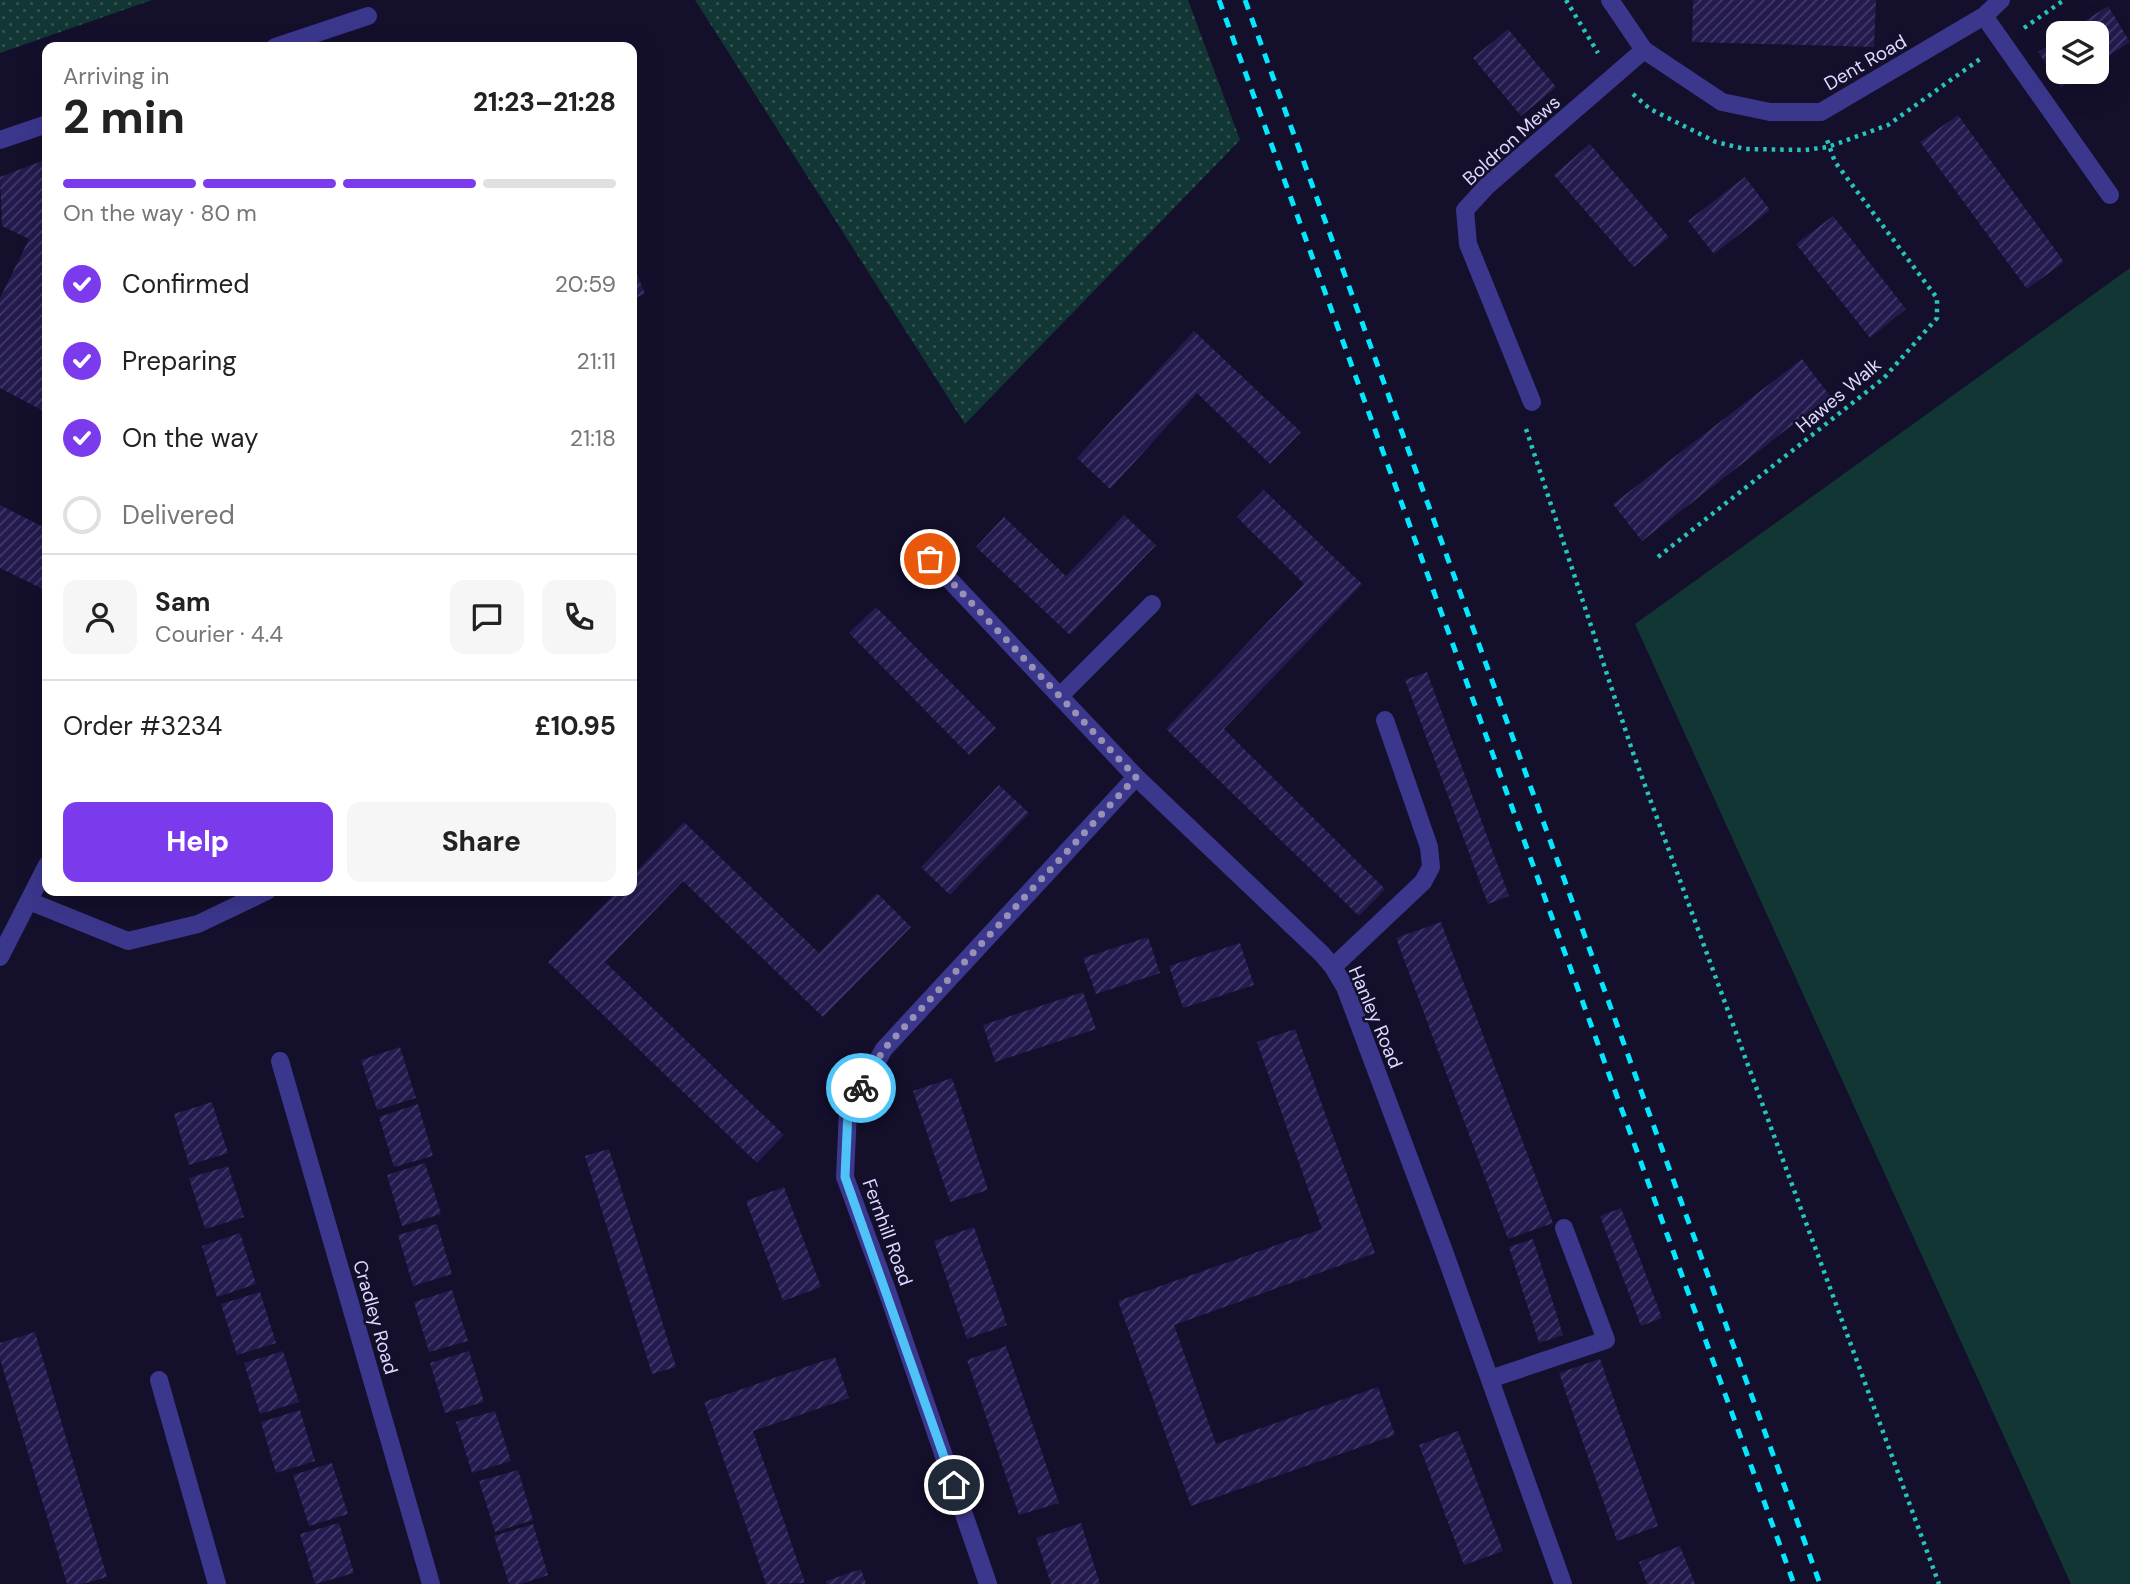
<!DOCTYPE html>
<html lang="en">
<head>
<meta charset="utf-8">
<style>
  :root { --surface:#fff; --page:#f6f6f6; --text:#222; --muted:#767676; --line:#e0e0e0; --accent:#7c3aed }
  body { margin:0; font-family:"DM Sans",sans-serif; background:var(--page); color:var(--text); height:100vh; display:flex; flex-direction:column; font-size:26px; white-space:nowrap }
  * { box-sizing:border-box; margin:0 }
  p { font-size:23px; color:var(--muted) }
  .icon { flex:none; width:38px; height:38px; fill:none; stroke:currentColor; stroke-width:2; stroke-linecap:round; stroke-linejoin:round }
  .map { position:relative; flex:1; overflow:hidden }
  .sheet { position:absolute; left:42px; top:42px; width:595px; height:854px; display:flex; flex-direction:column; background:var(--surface); border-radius:14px; box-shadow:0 7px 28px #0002 }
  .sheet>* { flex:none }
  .controls { position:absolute; left:2046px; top:21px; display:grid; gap:14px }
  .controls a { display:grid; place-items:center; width:63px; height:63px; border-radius:14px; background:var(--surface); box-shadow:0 7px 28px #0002; font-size:35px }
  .pin { position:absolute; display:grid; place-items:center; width:60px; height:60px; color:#fff; margin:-30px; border:4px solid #fff; border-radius:50%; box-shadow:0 2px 7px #0007 }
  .courier { position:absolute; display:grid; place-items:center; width:70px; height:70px; margin:-35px; border:5px solid #4fc3f7; border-radius:50%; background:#fff; color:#222; box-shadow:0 2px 9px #0007 }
  .summary em { font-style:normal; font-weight:800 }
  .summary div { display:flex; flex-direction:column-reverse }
  .summary { display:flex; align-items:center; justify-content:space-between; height:119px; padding:0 21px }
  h1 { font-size:46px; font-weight:800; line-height:52px }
  .bar { display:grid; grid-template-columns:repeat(4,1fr); gap:10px 7px; align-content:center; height:84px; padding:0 21px }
  .bar i { height:9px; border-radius:5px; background:var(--line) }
  .bar .active { background:var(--accent) }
  .bar p { grid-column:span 4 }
  .line { display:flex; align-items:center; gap:18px; padding:0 21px; border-top:2px solid var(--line) }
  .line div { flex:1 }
  .round { display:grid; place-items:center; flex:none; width:74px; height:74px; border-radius:14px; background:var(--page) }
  ol { padding:0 21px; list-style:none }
  li { display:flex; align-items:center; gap:21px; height:77px }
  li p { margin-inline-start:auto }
  li .icon { padding:7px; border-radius:50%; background:var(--accent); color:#fff; stroke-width:4 }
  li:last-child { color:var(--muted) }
  li i { width:38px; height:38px; border:4px solid var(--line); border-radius:50% }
  .cta { display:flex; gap:14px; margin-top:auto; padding:14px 21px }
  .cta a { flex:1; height:80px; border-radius:14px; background:var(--accent); color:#fff; font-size:28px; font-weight:800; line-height:80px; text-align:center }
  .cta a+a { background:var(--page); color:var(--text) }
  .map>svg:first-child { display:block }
  .grass { fill:url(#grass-dots) }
  .green { fill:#123634 }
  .building { fill:url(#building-hatch) }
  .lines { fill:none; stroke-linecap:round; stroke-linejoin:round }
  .path { stroke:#28c4bb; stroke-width:4.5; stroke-dasharray:3.5 5; stroke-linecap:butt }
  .minor { stroke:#3b378d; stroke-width:18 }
  .rail { stroke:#05e6ff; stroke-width:5; stroke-dasharray:10 9; stroke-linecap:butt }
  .done { stroke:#9792b5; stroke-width:7; stroke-dasharray:0 12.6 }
  .route { stroke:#4fc3f7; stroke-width:9 }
  .labels { text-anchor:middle; stroke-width:5; stroke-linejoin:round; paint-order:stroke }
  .street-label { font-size:19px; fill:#ded9ff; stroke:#140f2b }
</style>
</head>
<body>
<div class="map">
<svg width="2130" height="1584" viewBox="0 0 2130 1584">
  <defs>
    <pattern id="grass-dots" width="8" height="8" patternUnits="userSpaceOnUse" patternTransform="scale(1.75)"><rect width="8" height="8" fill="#123634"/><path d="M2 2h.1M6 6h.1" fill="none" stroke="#345252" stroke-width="1.8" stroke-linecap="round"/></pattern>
    <pattern id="building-hatch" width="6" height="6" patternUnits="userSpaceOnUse" patternTransform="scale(1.75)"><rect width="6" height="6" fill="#241a4e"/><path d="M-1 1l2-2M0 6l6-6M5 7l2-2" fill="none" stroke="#433b69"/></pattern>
  </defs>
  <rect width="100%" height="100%" fill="#140f2b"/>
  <path class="grass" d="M0 0H152L0 53Z
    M695 0H1188L1240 140 965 424Z"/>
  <path class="green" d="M2130 268V1584H2071L1635 624Z"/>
  <path class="building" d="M1693 0H1876L1874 47 1692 42Z
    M2108 6 2130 42 2096 64V33H2066Z
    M1508 29 1556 87 1521 116 1473 58Z
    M2058 39V72H2085L2061 87 2038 52Z
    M1958 115 2064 262 2027 289 1920 142Z
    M1590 144 1669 237 1634 267 1554 175Z
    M47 159V413L0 388V298L29 239 2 226 0 177Z
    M1745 177 1770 210 1714 254 1688 221Z
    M1833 216 1906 309 1870 338 1796 244Z
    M632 262 645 294 632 299Z
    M1194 331 1301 432 1270 464 1197 393 1110 489 1077 458Z
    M1802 359 1830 396 1642 541 1613 504Z
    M1264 490 1362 584 1224 729 1385 889 1359 916 1166 729 1304 584 1237 517Z
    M0 505 47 529V591L0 568Z
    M1124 515 1156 545 1070 635 976 547 1004 517 1066 576Z
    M876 607 996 728 969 755 849 633Z
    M1427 672 1509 896 1488 904 1405 680Z
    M999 785 1029 813 950 895 921 867Z
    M684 822 819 953 877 893 911 927 823 1017 683 881 605 962 784 1135 757 1163 548 962 617 891H632V876Z
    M1441 922 1553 1223 1508 1239 1396 938Z
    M1148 937 1160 973 1096 994 1083 958Z
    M1240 943 1254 985 1183 1008 1169 966Z
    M1083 992 1096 1029 995 1062 983 1025Z
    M1295 1029 1375 1253 1174 1325 1216 1444 1378 1387 1395 1435 1191 1506 1118 1301 1322 1229 1257 1042Z
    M400 1047 416 1098 377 1110 361 1060Z
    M952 1078 988 1190 950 1202 913 1091Z
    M212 1102 228 1153 189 1165 174 1114Z
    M418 1104 433 1156 394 1167 379 1117Z
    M609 1149 676 1367 652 1374 585 1156Z
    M425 1163 441 1214 402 1226 387 1175Z
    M228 1166 244 1217 205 1229 189 1178Z
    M784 1187 821 1287 783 1301 746 1201Z
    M1621 1208 1662 1318 1641 1326 1600 1216Z
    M437 1224 452 1274 413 1286 398 1235Z
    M974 1227 1007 1325 967 1339 934 1241Z
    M240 1233 256 1284 217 1297 202 1246Z
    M1533 1239 1563 1335 1539 1343 1509 1247Z
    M452 1290 468 1341 429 1352 414 1302Z
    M260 1292 276 1343 237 1355 221 1304Z
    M35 1332 107 1577 82 1584H67L0 1359V1343Z
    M1006 1346 1059 1503 1019 1515 967 1360Z
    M283 1351 299 1402 260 1414 244 1363Z
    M469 1351 484 1402 445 1413 430 1363Z
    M835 1357 849 1398 753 1431 805 1583 766 1584 704 1402Z
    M1600 1359 1658 1526 1617 1541 1559 1373Z
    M300 1410 315 1461 276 1473 261 1422Z
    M495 1411 511 1461 472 1473 456 1422Z
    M1458 1431 1503 1551 1464 1565 1419 1445Z
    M332 1463 348 1514 309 1526 293 1475Z
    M518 1470 533 1520 495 1532 479 1481Z
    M339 1523 354 1573 315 1584 300 1534Z
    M1081 1523 1100 1584H1051L1036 1538Z
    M533 1524 548 1575 520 1584H509L494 1536Z
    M1680 1546 1695 1584H1647L1639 1562Z
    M861 1569 866 1584H827L826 1581Z"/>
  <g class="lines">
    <path class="path" d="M1566 0 1598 53
      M2024 28 2064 0
      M1633 94 1650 109 1716 142 1745 149 1805 150 1828 147 1888 125 1980 59
      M1526 429 1632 750 1939 1584
      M1658 557 1884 378 1937 318V298L1835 162 1826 137"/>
    <path class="minor" d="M1610 0 1644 50 1722 102 1770 112H1821L1984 16 2001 0
      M1984 16 2110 195
      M275 47 368 16
      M0 140 47 124
      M1532 402 1468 244 1465 210 1487 186 1644 50
      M930 559 1136 777 1322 954 1333 967 1345 987 1445 1254 1563 1584
      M1060 696 1152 604
      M29 901 128 941 198 924 267 891
      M0 957 47 865
      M1333 967 1423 882 1431 867 1429 847 1385 720
      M280 1061 431 1584
      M1490 1379 1606 1340 1564 1228
      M159 1380 217 1584
      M988 1584 886 1288 845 1177 848 1111 884 1049 1136 777"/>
    <path class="rail" d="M1219 0 1794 1584
      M1245 0 1820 1584"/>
  </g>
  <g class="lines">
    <path class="done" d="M861 1088 884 1049 1136 777 930 559"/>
    <path class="route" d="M861 1088 848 1111 845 1177 954 1485"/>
  </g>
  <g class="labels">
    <g class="street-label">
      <text transform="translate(1865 62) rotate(-30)" y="7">Dent Road</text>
      <text transform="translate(1511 140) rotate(-42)" y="7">Boldron Mews</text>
      <text transform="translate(1838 395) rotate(-40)" y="7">Hawes Walk</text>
      <text transform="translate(1376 1017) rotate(67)" y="7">Hanley Road</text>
      <text transform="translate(888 1232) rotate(70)" y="7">Fernhill Road</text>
      <text transform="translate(376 1317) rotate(74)" y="7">Cradley Road</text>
    </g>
  </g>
</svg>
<div class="controls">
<a><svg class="icon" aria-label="layers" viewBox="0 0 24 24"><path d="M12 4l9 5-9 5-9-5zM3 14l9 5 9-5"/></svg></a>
</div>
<div class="pin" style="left:930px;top:559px;background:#ea580c"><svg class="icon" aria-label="bag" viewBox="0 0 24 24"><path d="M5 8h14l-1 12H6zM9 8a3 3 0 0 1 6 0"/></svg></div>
<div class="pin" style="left:954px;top:1485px;background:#1f2937"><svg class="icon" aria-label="home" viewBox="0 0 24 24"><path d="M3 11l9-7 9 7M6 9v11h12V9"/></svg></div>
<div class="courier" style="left:861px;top:1088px"><svg class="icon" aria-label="bike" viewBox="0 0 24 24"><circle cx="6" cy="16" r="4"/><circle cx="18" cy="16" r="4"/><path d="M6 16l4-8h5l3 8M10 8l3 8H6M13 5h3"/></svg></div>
<section class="sheet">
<div class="summary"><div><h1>2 min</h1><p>Arriving in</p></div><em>21:23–21:28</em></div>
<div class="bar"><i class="active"></i><i class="active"></i><i class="active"></i><i></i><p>On the way · 80 m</p></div>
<ol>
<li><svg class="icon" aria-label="check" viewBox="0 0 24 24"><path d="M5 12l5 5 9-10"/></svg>Confirmed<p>20:59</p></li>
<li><svg class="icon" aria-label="check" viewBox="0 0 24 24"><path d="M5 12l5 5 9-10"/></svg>Preparing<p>21:11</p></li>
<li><svg class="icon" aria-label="check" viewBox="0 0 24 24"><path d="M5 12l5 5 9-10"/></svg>On the way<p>21:18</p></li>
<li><i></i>Delivered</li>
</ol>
<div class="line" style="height:126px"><a class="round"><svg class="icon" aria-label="person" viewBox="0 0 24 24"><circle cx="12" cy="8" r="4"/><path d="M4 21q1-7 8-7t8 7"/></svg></a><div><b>Sam</b><p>Courier · 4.4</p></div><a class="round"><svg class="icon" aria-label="chat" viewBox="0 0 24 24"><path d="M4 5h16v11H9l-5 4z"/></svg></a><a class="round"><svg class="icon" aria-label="phone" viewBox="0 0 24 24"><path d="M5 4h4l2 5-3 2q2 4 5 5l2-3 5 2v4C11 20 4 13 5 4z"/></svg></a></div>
<div class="line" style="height:91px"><div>Order #3234</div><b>£10.95</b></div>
<div class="cta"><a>Help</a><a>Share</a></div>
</section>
</div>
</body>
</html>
